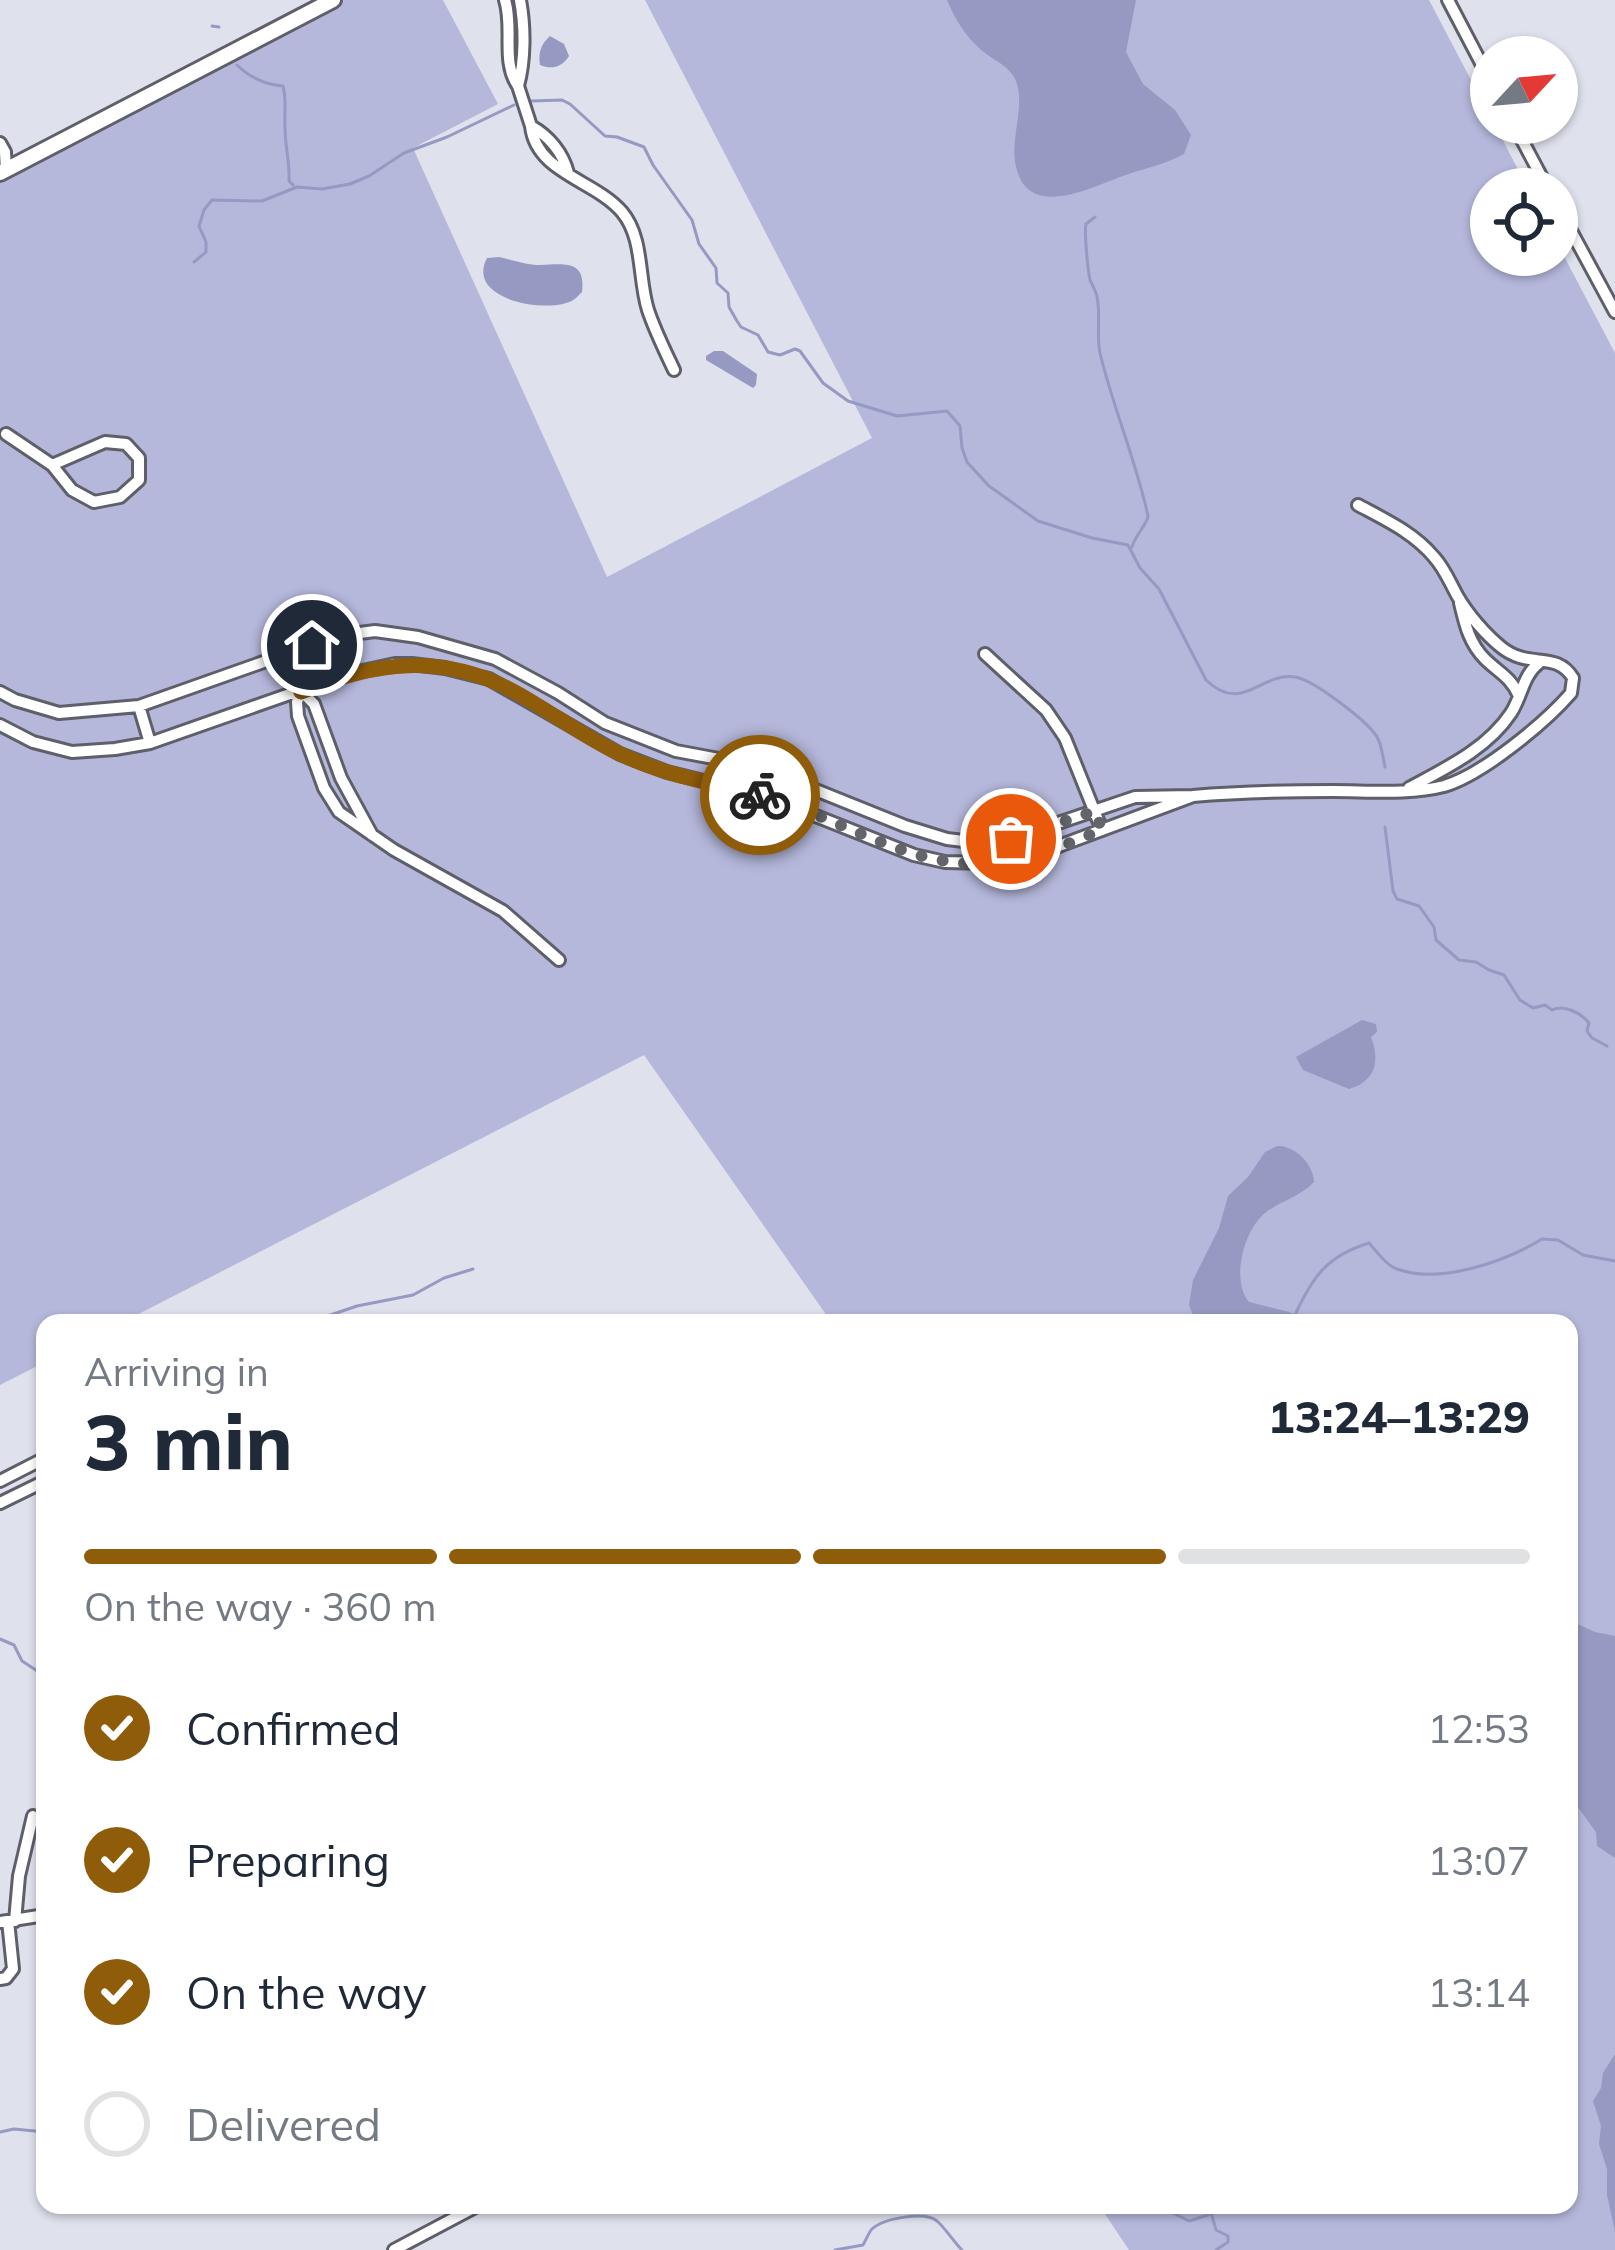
<!DOCTYPE html>
<html lang="en">
<head>
<meta charset="utf-8">
<style>
  :root { --surface:#fff; --page:#f2f2f3; --text:#1f2937; --muted:#747a83; --line:#e0e1e3; --accent:#8f5c0a }
  body { margin:0; font-family:Mulish,sans-serif; background:var(--page); color:var(--text); height:100vh; display:flex; flex-direction:column; font-size:45px; white-space:nowrap }
  * { box-sizing:border-box; margin:0 }
  p { font-size:39px; color:var(--muted) }
  .icon { flex:none; width:66px; height:66px; fill:none; stroke:currentColor; stroke-width:2; stroke-linecap:round; stroke-linejoin:round }
  .map { position:relative; flex:1; overflow:hidden }
  .drawer { position:absolute; left:36px; top:1314px; width:1542px; height:900px; display:flex; flex-direction:column; background:var(--surface); border-radius:24px; box-shadow:0 3px 9px #0004 }
  .drawer>* { flex:none }
  .needle { width:78px; rotate:64deg }
  .fabs { position:absolute; left:1470px; top:36px; display:grid; gap:24px }
  .fabs a { display:grid; place-items:center; width:108px; height:108px; border-radius:50%; background:var(--surface); box-shadow:0 3px 9px #0004; font-size:60px }
  .pin { position:absolute; display:grid; place-items:center; width:102px; height:102px; color:#fff; margin:-51px; border:6px solid #fff; border-radius:50%; box-shadow:0 3px 12px #0007 }
  .courier { position:absolute; display:grid; place-items:center; width:120px; height:120px; margin:-60px; border:9px solid #8f5c0a; border-radius:50%; background:#fff; color:#222; box-shadow:0 3px 15px #0007 }
  .head em { font-style:normal; font-weight:800 }
  .head div { display:flex; flex-direction:column-reverse }
  .head { display:flex; align-items:center; justify-content:space-between; height:204px; padding:0 48px }
  h1 { font-size:78px; font-weight:800; line-height:90px }
  .bar { display:grid; grid-template-columns:repeat(4,1fr); gap:18px 12px; align-content:center; height:144px; padding:0 48px }
  .bar i { height:15px; border-radius:9px; background:var(--line) }
  .bar .current { background:var(--accent) }
  .bar p { grid-column:span 4 }
  ol { padding:0 48px; list-style:none }
  li { display:flex; align-items:center; gap:36px; height:132px }
  li p { margin-inline-start:auto }
  li .icon { padding:12px; border-radius:50%; background:var(--accent); color:#fff; stroke-width:4 }
  li:last-child { color:var(--muted) }
  li i { width:66px; height:66px; border:6px solid var(--line); border-radius:50% }
  .map>svg:first-child { display:block }
  .green { fill:#b5b8db }
  .water { fill:#969ac3 }
  .lines { fill:none; stroke-linecap:round; stroke-linejoin:round }
  .stream { stroke:#969ac3; stroke-width:3 }
  .minor-casing { stroke:#5e5f69; stroke-width:16 }
  .secondary-casing { stroke:#5e5f69; stroke-width:20 }
  .minor { stroke:#fff; stroke-width:10 }
  .secondary { stroke:#fff; stroke-width:14 }
  .done { stroke:#64656c; stroke-width:12; stroke-dasharray:0 21.6 }
  .route { stroke:#8f5c0a; stroke-width:15 }
</style>
</head>
<body>
<div class="map">
<svg width="1615" height="2250" viewBox="0 0 1615 2250">
  <rect width="100%" height="100%" fill="#dfe1ed"/>
  <path class="green" d="M344 0H443L498 104 413 148 607 577 872 438 645 0H1429L1491 118V123H1494L1528 189H1491V255H1557V243L1615 353V2250H1129L1099 2205H1569V1323H832L644 1055 121 1323H45V1362L0 1385V183Z"/>
  <path class="water" d="M947 0H1136L1126 52 1143 84 1175 110 1191 135 1184 154C1164 165 1144 168 1123 176 1089 188 1024 223 1015 161 1011 134 1027 101 1014 77 1006 63 988 58 978 47 964 34 954 17 947 0Z
    M550 36 564 44 569 56C562 67 552 70 540 65 538 53 541 44 550 36Z
    M499 257C512 260 527 265 540 265 564 264 586 259 582 292 576 298 574 301 566 303 539 312 466 298 487 258Z
    M714 351H723L757 374 756 385 753 388 706 360V356Z
    M1362 1020 1376 1024 1377 1032 1371 1037C1380 1061 1376 1081 1349 1089L1303 1070 1296 1057Z
    M1277 1146C1295 1145 1314 1165 1314 1182 1300 1197 1280 1201 1265 1213 1243 1231 1231 1281 1249 1302L1289 1312 1313 1323H1196L1189 1305 1193 1280 1219 1228 1228 1196 1248 1177 1265 1152Z
    M1569 1620 1595 1632 1615 1636V1858L1597 1846 1596 1832 1569 1795Z
    M1615 2054V2232L1607 2195V2169L1599 2144 1601 2126 1593 2101 1601 2088 1603 2073Z"/>
  <g class="lines">
    <path class="stream" d="M212 26 219 27
      M237 65C249 77 266 85 283 86 287 101 284 113 285 128 285 146 290 163 289 181L293 185
      M531 101 562 100 570 104 605 136 617 137 644 147 653 165 692 220 699 244 716 268 717 283 728 293 729 307 737 321 741 327 758 335 768 352 780 355 795 349 800 351 823 383 848 401 897 416 947 411 960 426 962 448 967 462 989 486 1038 521 1092 538 1128 545 1140 568 1159 589 1206 680C1243 715 1260 672 1295 677 1312 679 1371 723 1378 739 1382 747 1383 758 1385 767
      M1095 217 1086 224C1084 232 1088 271 1090 280 1091 282 1097 294 1097 297 1101 315 1096 334 1100 353 1113 408 1136 460 1148 516 1147 525 1135 535 1132 547
      M194 262 206 252V242L199 226 204 210 212 200 262 201 297 187 322 189 350 184 369 176 404 153 447 137 514 105
      M1385 827 1393 891 1397 899 1419 906 1434 927 1436 940 1459 960 1476 962 1489 970 1504 975 1520 1000 1533 1008 1545 1005 1552 1010C1564 1004 1581 1013 1589 1023L1587 1031 1592 1038 1607 1046
      M1295 1315C1313 1276 1327 1256 1369 1243 1377 1252 1387 1266 1397 1269 1440 1285 1506 1261 1542 1239L1558 1240 1583 1255 1615 1261
      M307 1323 357 1306 413 1295 444 1278 473 1269
      M0 1639 14 1645 22 1661 45 1676
      M0 2132 14 2129 45 2132
      M1164 2205 1171 2212 1189 2221 1208 2215
      M1209 2205 1216 2230 1228 2236V2242L1216 2250
      M835 2250 863 2245C865 2242 870 2230 872 2229 884 2218 925 2211 937 2221 946 2229 953 2241 962 2250"/>
    <g class="minor-casing">
      <path id="minor" d="M505 0C514 28 501 62 518 86 525 60 525 27 520 0
        M1448 0 1491 82
        M518 86 531 126
        M1513 123 1548 189
        M0 143 5 152 6 170
        M568 173C563 153 549 136 531 126 536 173 595 180 622 212 644 238 638 279 648 310 655 331 665 351 674 370
        M1557 205 1615 312
        M6 434 52 465 72 490 94 502 120 497 139 480V458L126 444 105 442 52 465
        M1460 603C1465 624 1469 643 1485 659 1498 672 1511 677 1519 696
        M985 654 1046 710 1065 738 1102 830
        M288 655 301 691
        M0 692 15 700 59 713 139 706 337 636 375 631 418 637 495 659 558 693 605 723 676 751 756 766 905 826 947 839 972 842 1011 839 1135 797 1193 796 1032 856 992 863 945 862 914 855 768 797 667 772 620 754 489 679 445 668 412 664H395L344 675 150 743 115 749 72 752 33 742 0 725
        M139 706 150 743
        M1409 788C1446 768 1487 749 1511 713 1522 696 1523 675 1539 663
        M1193 796C1239 792 1286 791 1333 791 1369 791 1409 795 1444 786 1482 775 1545 723 1571 693L1573 678C1556 650 1529 670 1501 647 1485 634 1468 614 1458 597 1450 583 1445 569 1434 557 1414 533 1386 520 1358 505
        M372 835 341 778 314 704 301 691 297 702 298 716 324 788 339 812 394 850 503 911 559 960
        M0 1481 45 1458
        M0 1503 45 1481
        M15 1921 19 1876 33 1816
        M0 1922 45 1915
        M0 1979 6 1978 13 1969 8 1921
        M394 2250 479 2205"/>
    </g>
    <g class="secondary-casing">
      <path id="secondary" d="M0 173 333 0"/>
    </g>
    <use href="#minor" class="minor"/>
    <use href="#secondary" class="secondary"/>
  </g>
  <g class="lines">
    <path class="done" d="M760 795C853 820 919 881 1022 859 1049 853 1076 840 1102 830L1095 811 1011 839"/>
    <path class="route" d="M312 645 287 655 301 692C374 662 442 652 515 692 550 711 582 736 618 753 662 775 713 783 760 795"/>
  </g>
</svg>
<div class="fabs">
<a><svg class="needle" viewBox="-14 -14 28 28"><path d="M0-13l5 13h-10z" fill="#e53935"/><path d="M0 13l5-13h-10z" fill="#747a83"/></svg></a>
<a><svg class="icon" aria-label="locate" viewBox="0 0 24 24"><circle cx="12" cy="12" r="6"/><path d="M12 2v4M12 18v4M2 12h4M18 12h4"/></svg></a>
</div>
<div class="pin" style="left:1011px;top:839px;background:#ea580c"><svg class="icon" aria-label="bag" viewBox="0 0 24 24"><path d="M5 8h14l-1 12H6zM9 8a3 3 0 0 1 6 0"/></svg></div>
<div class="pin" style="left:312px;top:645px;background:#1f2937"><svg class="icon" aria-label="home" viewBox="0 0 24 24"><path d="M3 11l9-7 9 7M6 9v11h12V9"/></svg></div>
<div class="courier" style="left:760px;top:795px"><svg class="icon" aria-label="bike" viewBox="0 0 24 24"><circle cx="6" cy="16" r="4"/><circle cx="18" cy="16" r="4"/><path d="M6 16l4-8h5l3 8M10 8l3 8H6M13 5h3"/></svg></div>
<section class="drawer">
<div class="head"><div><h1>3 min</h1><p>Arriving in</p></div><em>13:24–13:29</em></div>
<div class="bar"><i class="current"></i><i class="current"></i><i class="current"></i><i></i><p>On the way · 360 m</p></div>
<ol>
<li><svg class="icon" aria-label="check" viewBox="0 0 24 24"><path d="M5 12l5 5 9-10"/></svg>Confirmed<p>12:53</p></li>
<li><svg class="icon" aria-label="check" viewBox="0 0 24 24"><path d="M5 12l5 5 9-10"/></svg>Preparing<p>13:07</p></li>
<li><svg class="icon" aria-label="check" viewBox="0 0 24 24"><path d="M5 12l5 5 9-10"/></svg>On the way<p>13:14</p></li>
<li><i></i>Delivered</li>
</ol>
</section>
</div>
</body>
</html>
